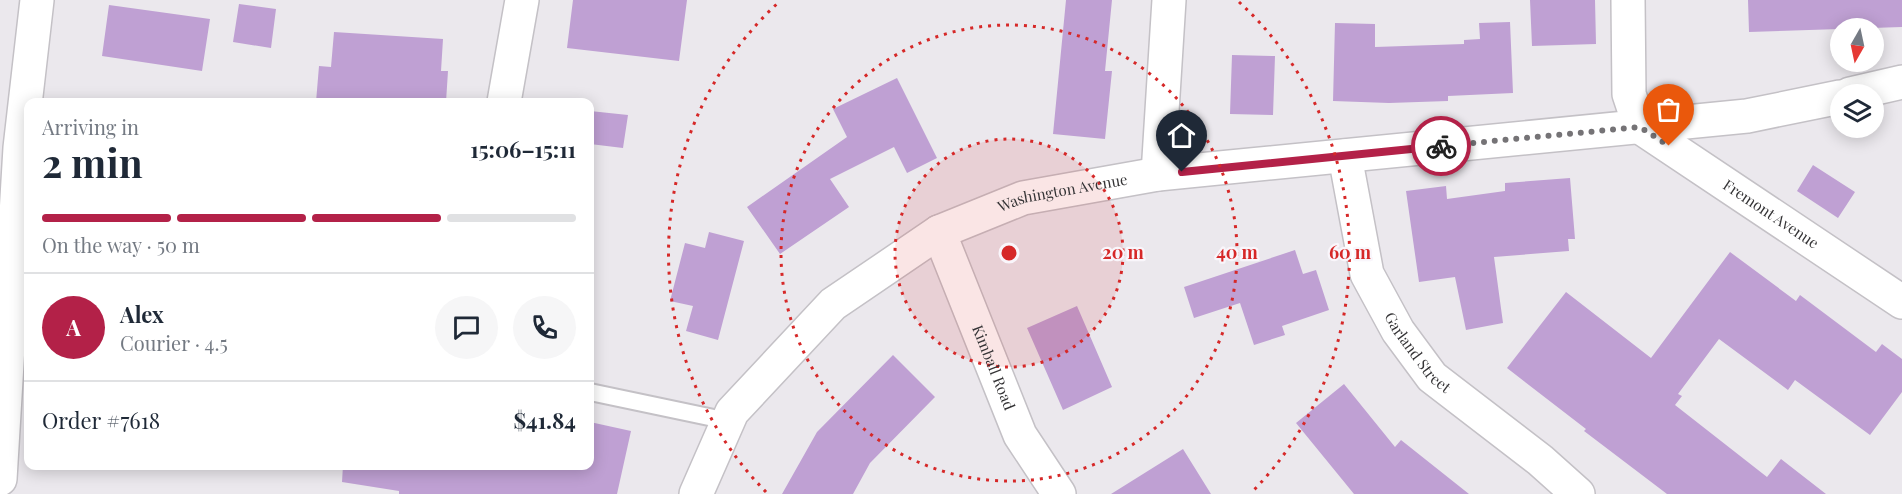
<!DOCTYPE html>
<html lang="en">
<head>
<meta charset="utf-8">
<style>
  :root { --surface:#fff; --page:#f6f6f7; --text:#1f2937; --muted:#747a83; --line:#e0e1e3; --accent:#b32148 }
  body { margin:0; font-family:"Playfair Display",serif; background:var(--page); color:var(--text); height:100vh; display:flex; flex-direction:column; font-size:22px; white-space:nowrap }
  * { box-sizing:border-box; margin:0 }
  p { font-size:20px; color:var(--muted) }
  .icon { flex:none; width:33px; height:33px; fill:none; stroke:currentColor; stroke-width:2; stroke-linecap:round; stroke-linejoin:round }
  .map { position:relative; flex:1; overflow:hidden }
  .panel { position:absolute; left:24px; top:98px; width:570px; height:372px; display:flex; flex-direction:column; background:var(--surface); border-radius:12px; box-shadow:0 3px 15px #0003 }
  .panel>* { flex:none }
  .needle { width:39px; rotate:189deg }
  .buttons { position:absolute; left:1830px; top:18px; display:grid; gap:12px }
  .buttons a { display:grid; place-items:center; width:54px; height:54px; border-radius:50%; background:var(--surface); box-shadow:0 3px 15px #0003; font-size:30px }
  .pin { position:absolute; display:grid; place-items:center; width:51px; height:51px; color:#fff; margin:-62px -26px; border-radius:50% 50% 50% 0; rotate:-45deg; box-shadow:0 0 6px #0007 }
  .pin .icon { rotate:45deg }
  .courier { position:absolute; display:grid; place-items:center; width:60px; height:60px; margin:-30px; border:4px solid #b32148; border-radius:50%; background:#fff; color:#222; box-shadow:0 2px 8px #0007 }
  .overview em { font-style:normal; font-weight:700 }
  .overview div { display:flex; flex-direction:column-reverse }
  .overview { display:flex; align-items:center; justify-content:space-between; height:102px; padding:0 18px }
  h1 { font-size:39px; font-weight:700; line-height:45px }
  .bar { display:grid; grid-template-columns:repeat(4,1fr); gap:9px 6px; align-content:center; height:72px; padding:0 18px }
  .bar i { height:8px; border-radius:4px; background:var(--line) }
  .bar .current { background:var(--accent) }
  .bar p { grid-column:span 4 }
  .line { display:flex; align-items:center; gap:15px; padding:0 18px; border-top:2px solid var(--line) }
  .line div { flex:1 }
  .round { display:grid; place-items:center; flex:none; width:63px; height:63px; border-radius:32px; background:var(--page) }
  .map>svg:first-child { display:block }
  .building { fill:#bfa0d3 }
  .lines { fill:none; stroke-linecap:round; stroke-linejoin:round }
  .service-casing { stroke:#c4c1c6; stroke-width:20 }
  .minor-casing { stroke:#c4c1c6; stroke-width:36 }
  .secondary-casing { stroke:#c4c1c6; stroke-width:36 }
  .service { stroke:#fff; stroke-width:16 }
  .minor { stroke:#fff; stroke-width:33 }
  .secondary { stroke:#fff; stroke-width:33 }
  .done { stroke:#757376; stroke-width:6; stroke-dasharray:0 10.8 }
  .route { stroke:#b32148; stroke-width:8 }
  .ring { fill:none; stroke:#d62828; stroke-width:3; stroke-dasharray:3 6 }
  .labels { text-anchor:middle; stroke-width:4.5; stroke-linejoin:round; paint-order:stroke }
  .street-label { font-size:15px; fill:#353436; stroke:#f9f6fb }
  .centre { fill:#d62828; stroke:#f9f6fb; stroke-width:3 }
  .ring-label { font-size:18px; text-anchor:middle; font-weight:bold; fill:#d62828; stroke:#f9f6fb; stroke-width:4.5; stroke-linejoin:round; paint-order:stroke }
</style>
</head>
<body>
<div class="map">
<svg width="1902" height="494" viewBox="0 0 1902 494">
  <rect width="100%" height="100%" fill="#ebe8ed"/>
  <path class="building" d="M573 0H687L679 61 567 48Z
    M1066 0H1112L1105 71H1112L1105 139 1053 134Z
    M1530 0H1595L1596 44 1532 46Z
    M1748 0H1902V27L1749 32Z
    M239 4 276 9 271 48 233 42Z
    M109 5 210 19 202 71 102 56Z
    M1510 22 1513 93 1448 96V101L1389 103 1333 101 1335 23 1375 24V47L1464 44V40L1480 39 1479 23Z
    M334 32 443 39 441 71H448L446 102H316L319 66 331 67Z
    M1232 55 1275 56 1273 115 1230 114Z
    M897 78 937 158 907 173 894 147 830 179 849 207 780 254 747 207 847 137 833 109Z
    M590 111 628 115 623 148 590 144Z
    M1813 165 1855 192 1838 218 1797 191Z
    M1570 178 1575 239H1568L1569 251 1494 257 1503 323 1466 330 1455 277 1419 282 1406 191 1446 186 1447 199 1505 191V183Z
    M709 232 744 241 718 340 686 331 693 306 670 301 685 243 705 248Z
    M1295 250 1303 274 1316 270 1329 310 1282 326 1285 335 1254 345 1240 303 1194 318 1184 287Z
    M1730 252 1796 301 1800 295 1876 352 1882 344 1902 359V392L1870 435 1795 380 1788 390 1719 339 1678 394 1682 396 1675 405 1767 477 1781 459 1826 494H1667L1584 431 1586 429 1507 368 1566 292 1651 358Z
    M1077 306 1112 387 1063 410 1027 328Z
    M893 355 935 397 870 463 853 494H782L817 432Z
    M1344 384 1395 447 1401 440 1469 494H1354L1296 423Z
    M590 422 631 431 617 494H399V491L342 482 343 465H590Z
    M1183 449 1211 494H1111Z"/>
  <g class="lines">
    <g class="service-casing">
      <path id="service" d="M590 392 728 421"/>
    </g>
    <g class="minor-casing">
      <g id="minor">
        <path id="s1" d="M1628 0 1629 94 1640 127 1902 302"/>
        <path d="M504 102 522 0"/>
        <path id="s2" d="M1345 156 1367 274 1398 331 1432 377 1540 460 1578 494"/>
        <path d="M1158 174 1169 0"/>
        <path id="s3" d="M939 232 1020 435 1059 494"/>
      </g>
    </g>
    <g class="secondary-casing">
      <g id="secondary">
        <path d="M1850 94 1902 82"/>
        <path d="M0 479 20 148 37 0"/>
        <path id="s4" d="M696 494 732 412 833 304 939 232 1023 198 1158 174 1747 116 1840 97"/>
      </g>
    </g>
    <use href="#service" class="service"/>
    <use href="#minor" class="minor"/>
    <use href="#secondary" class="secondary"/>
  </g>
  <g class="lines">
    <path class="done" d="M1441 146 1640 127 1669 146"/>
    <path class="route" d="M1182 172 1441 146"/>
  </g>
  <circle cx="1009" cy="253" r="114" fill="#d62828" fill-opacity=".12"/>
  <g class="ring">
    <circle cx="1009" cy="253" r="114"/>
    <circle cx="1009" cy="253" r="228"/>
    <path d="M766 492A341 341 0 0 1 779 2M1239 2A341 341 0 0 1 1252 492"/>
  </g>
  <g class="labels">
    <g class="street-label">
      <text dy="5" stroke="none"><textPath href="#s4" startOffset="496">Washington Avenue</textPath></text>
      <text dy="5" stroke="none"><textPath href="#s1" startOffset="286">Fremont Avenue</textPath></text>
      <text dy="5" stroke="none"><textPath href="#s2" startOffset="214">Garland Street</textPath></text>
      <text dy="5" stroke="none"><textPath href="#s3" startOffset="146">Kimball Road</textPath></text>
    </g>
  </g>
  <circle cx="1009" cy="253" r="9" class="centre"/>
  <g class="ring-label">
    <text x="1123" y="259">20 m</text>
    <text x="1237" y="259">40 m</text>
    <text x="1350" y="259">60 m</text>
  </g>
</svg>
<div class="buttons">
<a><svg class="needle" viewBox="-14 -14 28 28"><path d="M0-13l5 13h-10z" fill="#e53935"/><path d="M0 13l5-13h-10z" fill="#747a83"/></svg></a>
<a><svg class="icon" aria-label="layers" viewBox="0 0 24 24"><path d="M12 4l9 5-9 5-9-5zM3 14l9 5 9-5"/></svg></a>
</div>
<div class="pin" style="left:1669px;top:146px;background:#ea580c"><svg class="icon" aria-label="bag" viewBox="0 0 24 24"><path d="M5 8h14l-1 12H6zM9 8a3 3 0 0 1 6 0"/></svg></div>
<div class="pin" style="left:1182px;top:172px;background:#1f2937"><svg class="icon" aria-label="home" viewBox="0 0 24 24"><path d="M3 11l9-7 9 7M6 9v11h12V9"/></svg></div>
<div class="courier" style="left:1441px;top:146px"><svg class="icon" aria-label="bike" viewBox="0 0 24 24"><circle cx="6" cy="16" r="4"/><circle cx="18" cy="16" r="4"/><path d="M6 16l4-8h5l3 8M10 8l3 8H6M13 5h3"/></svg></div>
<section class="panel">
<div class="overview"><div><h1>2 min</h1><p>Arriving in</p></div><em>15:06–15:11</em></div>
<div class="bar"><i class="current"></i><i class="current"></i><i class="current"></i><i></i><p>On the way · 50 m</p></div>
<div class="line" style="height:108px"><b class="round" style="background:var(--accent);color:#fff">A</b><div><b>Alex</b><p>Courier · 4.5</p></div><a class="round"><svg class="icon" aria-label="chat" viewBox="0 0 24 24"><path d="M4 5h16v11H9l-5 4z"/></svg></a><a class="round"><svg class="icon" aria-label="phone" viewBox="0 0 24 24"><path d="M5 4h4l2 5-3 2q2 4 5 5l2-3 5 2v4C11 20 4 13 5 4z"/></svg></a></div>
<div class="line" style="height:78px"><div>Order #7618</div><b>$41.84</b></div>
</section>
</div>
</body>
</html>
